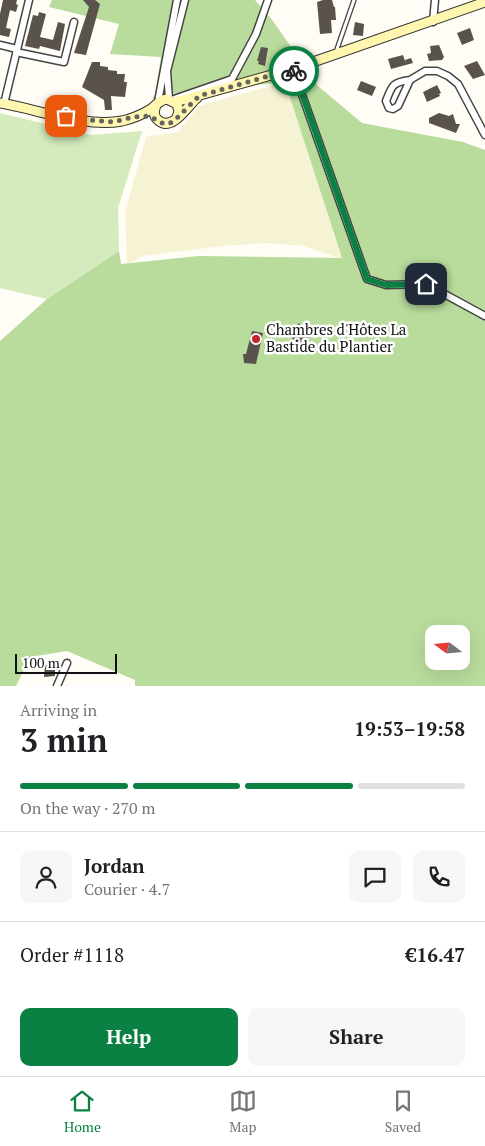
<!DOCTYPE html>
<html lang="en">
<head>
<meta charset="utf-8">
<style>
  :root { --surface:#fff; --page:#f6f6f6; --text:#202124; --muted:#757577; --line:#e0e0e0; --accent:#0b8043 }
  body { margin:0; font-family:"PT Serif",serif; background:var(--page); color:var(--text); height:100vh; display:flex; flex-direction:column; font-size:19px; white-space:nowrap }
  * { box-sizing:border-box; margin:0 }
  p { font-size:16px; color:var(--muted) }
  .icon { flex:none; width:28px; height:28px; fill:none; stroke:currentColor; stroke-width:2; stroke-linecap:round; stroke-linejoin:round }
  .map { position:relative; height:686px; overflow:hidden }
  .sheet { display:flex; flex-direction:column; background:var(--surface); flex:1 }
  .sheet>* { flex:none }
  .needle { width:32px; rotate:286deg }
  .buttons { position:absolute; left:425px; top:625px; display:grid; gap:10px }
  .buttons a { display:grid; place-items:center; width:45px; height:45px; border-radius:10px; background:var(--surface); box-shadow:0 5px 20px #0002; font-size:25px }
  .scale { position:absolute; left:15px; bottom:12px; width:102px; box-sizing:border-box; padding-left:5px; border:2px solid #111; border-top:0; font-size:14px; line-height:18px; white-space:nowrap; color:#111; -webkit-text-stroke:4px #fff; paint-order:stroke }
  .pin { position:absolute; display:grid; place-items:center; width:42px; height:42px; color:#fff; margin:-21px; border-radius:10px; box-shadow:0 2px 8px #0006 }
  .courier { position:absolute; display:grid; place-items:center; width:50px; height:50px; margin:-25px; border:4px solid #0b8043; border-radius:50%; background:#fff; color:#222; box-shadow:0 1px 6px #0007 }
  .headline em { font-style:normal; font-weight:700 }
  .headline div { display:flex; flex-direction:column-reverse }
  .headline { display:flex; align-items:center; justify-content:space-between; height:85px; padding:0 20px }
  h1 { font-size:32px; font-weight:700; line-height:38px }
  .bar { display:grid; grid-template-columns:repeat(4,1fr); gap:8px 5px; align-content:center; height:60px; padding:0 20px }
  .bar i { height:6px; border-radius:4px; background:var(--line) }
  .bar .on { background:var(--accent) }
  .bar p { grid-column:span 4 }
  .line { display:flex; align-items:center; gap:12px; padding:0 20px; border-top:1px solid var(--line) }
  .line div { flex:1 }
  .round { display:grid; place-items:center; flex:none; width:52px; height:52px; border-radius:10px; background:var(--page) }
  .cta { display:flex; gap:10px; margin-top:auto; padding:10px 20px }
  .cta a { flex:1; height:58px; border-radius:10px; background:var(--accent); color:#fff; font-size:20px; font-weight:700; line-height:58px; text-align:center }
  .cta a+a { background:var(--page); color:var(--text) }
  .tabs { display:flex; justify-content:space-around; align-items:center; height:70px; border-top:1px solid var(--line); background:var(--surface); font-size:14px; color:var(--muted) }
  .tabs a { display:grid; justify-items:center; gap:2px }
  .tabs .on { color:var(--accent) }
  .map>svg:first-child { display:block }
  .farmland { fill:#f6f3d4 }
  .green { fill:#d5ebbd }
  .forest { fill:#b9dc9c; fill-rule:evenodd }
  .building { fill:#5a524d }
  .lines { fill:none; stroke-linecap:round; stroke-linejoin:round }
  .service-casing { stroke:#444; stroke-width:5.5 }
  .minor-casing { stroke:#444; stroke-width:9 }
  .secondary-casing { stroke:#333; stroke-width:11 }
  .service { stroke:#fff; stroke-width:3 }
  .minor { stroke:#fff; stroke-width:6 }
  .secondary { stroke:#fff6b0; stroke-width:9 }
  .done { stroke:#646461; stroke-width:5; stroke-dasharray:0 9 }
  .route { stroke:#0b8043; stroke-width:6 }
  .poi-dot { fill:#c4262e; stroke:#fff; stroke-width:2 }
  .labels { text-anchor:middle; stroke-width:5; stroke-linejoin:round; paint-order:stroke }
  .poi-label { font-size:15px; fill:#111; stroke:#fff; text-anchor:start }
</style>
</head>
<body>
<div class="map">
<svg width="485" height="686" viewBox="0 0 485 686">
  <rect width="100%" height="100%" fill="#fffdf5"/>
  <path class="farmland" d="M285 82 342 259 304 246 265 243 223 246 143 256 127 264 125 213 146 137 178 132 199 106Z"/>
  <path class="green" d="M0 113 91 135 142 131 118 208 119 251 47 299 0 288Z"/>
  <path class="forest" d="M52 0H255L273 21 318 86 362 123 463 142 485 150V686H135V680L67 651 30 657 16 686H0V341L47 299 119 251 121 264 199 256 342 258 285 82 169 94 152 100 155 94 161 57 110 54 119 24 49 7ZM434 634H461V661H434Z"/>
  <path class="building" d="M3 0H17L16 4 18 5 16 12 10 10 6 28 11 29 9 37 0 35V14Z
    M83 0H95L100 4 86 55 74 53 89 7Z
    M323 0H332L334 7H335L336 20H331L332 33 320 34 317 2Z
    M39 12 46 14 40 37 53 40 58 22 65 24 60 51 40 46 39 49 25 46 33 15 38 16Z
    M355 22 364 24 363 36 353 35Z
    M470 28 474 40 462 45 457 33Z
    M439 45 444 57 442 60 429 61 427 54 431 53 430 46Z
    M261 47 268 48 265 66 258 64 259 61H257Z
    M403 55 406 64 405 60 411 58 413 63 391 69 388 59Z
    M477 61 485 75 473 79 464 66Z
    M92 62H100V66L108 67V70L117 71V74H125L124 82H127L125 97 111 96 112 110H105L104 100 82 87Z
    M361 81 376 87 372 96 357 90Z
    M437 85 441 93 439 94 440 96 427 102 423 92Z
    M439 113 449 116 453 114 456 124H460L456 133 429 123V118Z
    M299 323 301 326 303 324 309 331 307 333 310 337 298 345 287 332Z
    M252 331 263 333 256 364 244 363 243 354H246Z
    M45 665 55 666V676L44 677Z"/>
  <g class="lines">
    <g class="service-casing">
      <path id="service" d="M338 53 337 49 354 0"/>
    </g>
    <g class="minor-casing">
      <path id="minor" d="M433 22 435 0
        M0 45 17 49
        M16 52 64 62 74 22
        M293 69 367 279 386 285 426 284 485 316
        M410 80C393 82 392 85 386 101L389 108 393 109 398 106 410 80 425 71H437L448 76 458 84 485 135
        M169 99 167 71 185 0
        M174 99 232 79 256 34 268 0
        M158 102 177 0
        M4 104 29 0
        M57 686 67 663"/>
    </g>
    <g class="secondary-casing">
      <path id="secondary" d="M175 102 293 69 485 2
        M0 103C37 109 85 128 122 121 131 119 143 114 151 109 157 105 159 100 167 99L177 104 179 112 177 117
        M156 105C154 111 153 116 158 120 172 133 188 105 197 98"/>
    </g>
    <use href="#service" class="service"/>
    <use href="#minor" class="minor"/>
    <use href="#secondary" class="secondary"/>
  </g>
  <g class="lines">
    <path class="done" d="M66 116 88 120 113 122 133 117 149 116 162 123 169 124 175 120 199 96 293 69 294 71"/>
    <path class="route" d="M294 71 367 279 386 285 426 284"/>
  </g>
  <circle class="poi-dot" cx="256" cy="339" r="5"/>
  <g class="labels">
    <g class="poi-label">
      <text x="266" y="335">Chambres d'Hôtes La<tspan x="266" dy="17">Bastide du Plantier</tspan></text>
    </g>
  </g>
</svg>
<div class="buttons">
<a><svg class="needle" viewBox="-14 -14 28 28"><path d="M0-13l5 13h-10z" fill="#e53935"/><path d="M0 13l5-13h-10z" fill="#757577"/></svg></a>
</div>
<div class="scale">100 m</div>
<div class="pin" style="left:66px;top:116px;background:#ea580c"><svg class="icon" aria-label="bag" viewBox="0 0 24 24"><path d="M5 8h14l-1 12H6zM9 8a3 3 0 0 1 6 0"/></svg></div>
<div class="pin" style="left:426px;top:284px;background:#1f2937"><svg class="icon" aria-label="home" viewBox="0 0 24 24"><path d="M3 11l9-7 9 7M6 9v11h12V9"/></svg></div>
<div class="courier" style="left:294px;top:71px"><svg class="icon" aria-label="bike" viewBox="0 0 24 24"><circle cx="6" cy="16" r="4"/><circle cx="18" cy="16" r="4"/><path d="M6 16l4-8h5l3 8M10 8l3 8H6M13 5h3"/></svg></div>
</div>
<section class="sheet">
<div class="headline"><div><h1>3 min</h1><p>Arriving in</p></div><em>19:53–19:58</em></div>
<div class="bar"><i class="on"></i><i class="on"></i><i class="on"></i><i></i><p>On the way · 270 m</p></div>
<div class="line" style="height:90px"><a class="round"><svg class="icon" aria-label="person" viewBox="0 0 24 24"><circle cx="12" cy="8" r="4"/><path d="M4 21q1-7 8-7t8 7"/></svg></a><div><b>Jordan</b><p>Courier · 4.7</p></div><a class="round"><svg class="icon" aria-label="chat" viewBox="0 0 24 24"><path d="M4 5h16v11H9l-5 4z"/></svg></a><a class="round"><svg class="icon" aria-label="phone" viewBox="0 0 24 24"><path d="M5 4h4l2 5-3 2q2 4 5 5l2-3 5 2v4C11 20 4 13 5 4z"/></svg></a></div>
<div class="line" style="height:65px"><div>Order #1118</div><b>€16.47</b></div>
<div class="cta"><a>Help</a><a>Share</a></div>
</section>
<nav class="tabs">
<a class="on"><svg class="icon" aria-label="home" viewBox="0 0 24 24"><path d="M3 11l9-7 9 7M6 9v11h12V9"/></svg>Home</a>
<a><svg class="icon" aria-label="map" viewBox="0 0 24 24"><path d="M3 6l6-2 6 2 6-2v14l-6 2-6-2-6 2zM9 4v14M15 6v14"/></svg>Map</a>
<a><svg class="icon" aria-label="saved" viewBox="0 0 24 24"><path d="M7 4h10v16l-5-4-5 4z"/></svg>Saved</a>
</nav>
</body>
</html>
